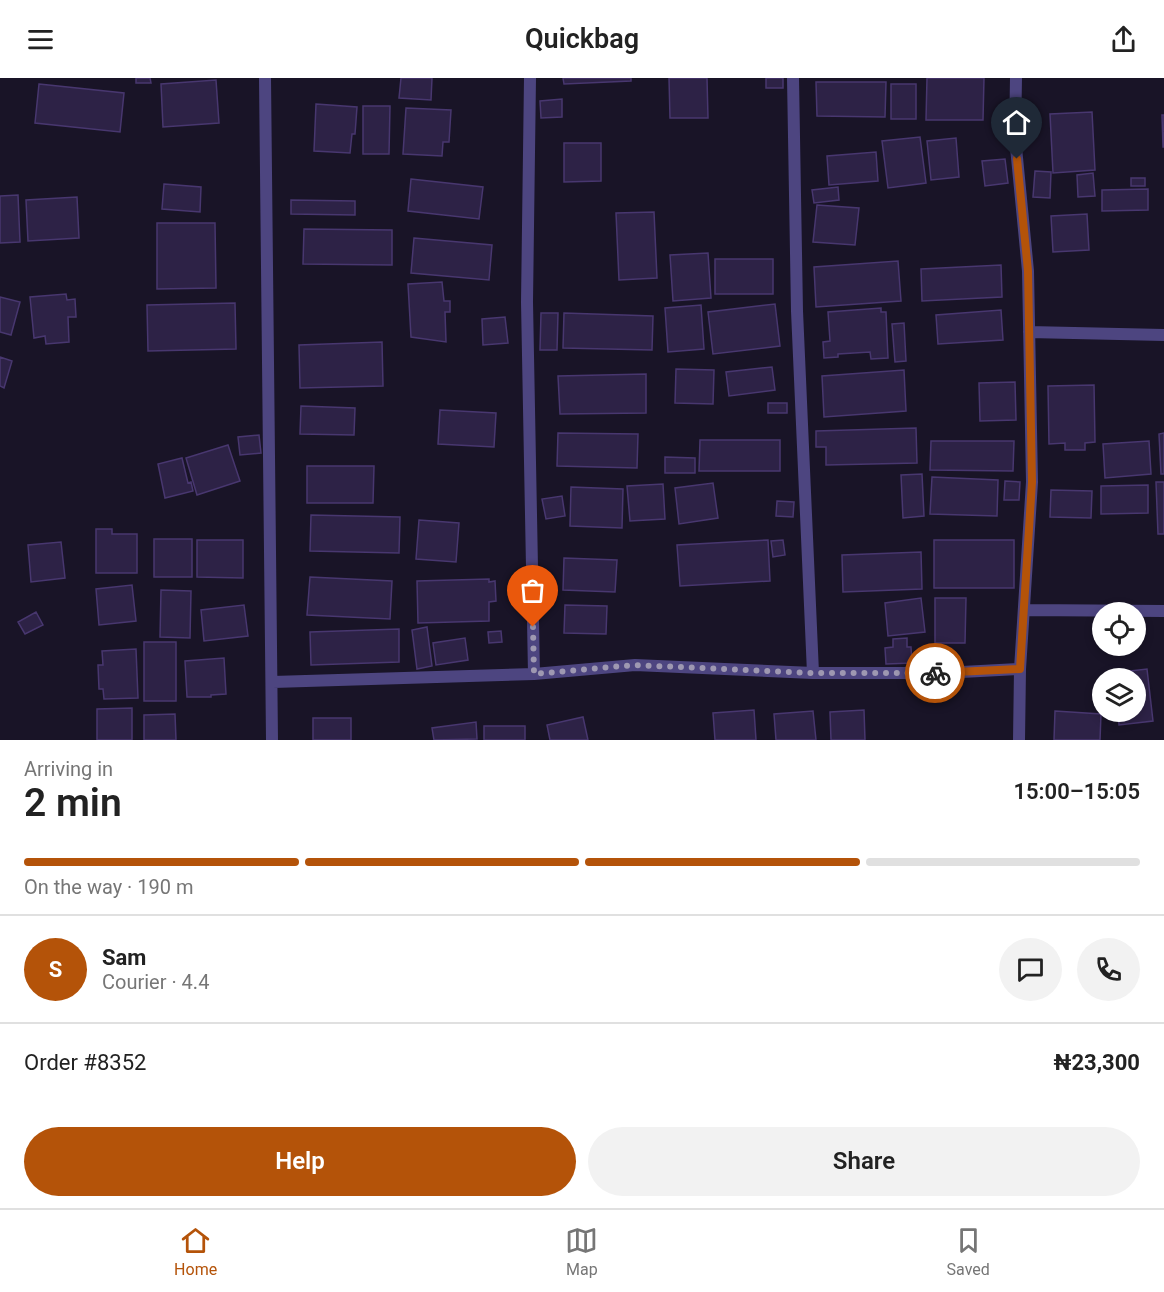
<!DOCTYPE html>
<html lang="en">
<head>
<meta charset="utf-8">
<style>
  :root { --surface:#fff; --page:#f2f2f2; --text:#222; --muted:#767676; --line:#e0e0e0; --accent:#b45309 }
  body { margin:0; font-family:Roboto,sans-serif; background:var(--page); color:var(--text); height:100vh; display:flex; flex-direction:column; font-size:22px; white-space:nowrap }
  * { box-sizing:border-box; margin:0 }
  p { font-size:20px; color:var(--muted) }
  .icon { flex:none; width:33px; height:33px; fill:none; stroke:currentColor; stroke-width:2; stroke-linecap:round; stroke-linejoin:round }
  .map { position:relative; height:662px; overflow:hidden }
  .sheet { display:flex; flex-direction:column; background:var(--surface); flex:1 }
  .sheet>* { flex:none }
  .buttons { position:absolute; left:1092px; top:524px; display:grid; gap:12px }
  .buttons a { display:grid; place-items:center; width:54px; height:54px; border-radius:50%; background:var(--surface); box-shadow:0 3px 9px #0003; font-size:30px }
  .pin { position:absolute; display:grid; place-items:center; width:51px; height:51px; color:#fff; margin:-62px -26px; border-radius:50% 50% 50% 0; rotate:-45deg; box-shadow:0 0 6px #0007 }
  .pin .icon { rotate:45deg }
  .courier { position:absolute; display:grid; place-items:center; width:60px; height:60px; margin:-30px; border:4px solid #b45309; border-radius:50%; background:#fff; color:#222; box-shadow:0 2px 8px #0007 }
  .summary em { font-style:normal; font-weight:600 }
  .summary div { display:flex; flex-direction:column-reverse }
  .summary { display:flex; align-items:center; justify-content:space-between; height:102px; padding:0 24px }
  h1 { font-size:39px; font-weight:600; line-height:45px }
  .bar { display:grid; grid-template-columns:repeat(4,1fr); gap:9px 6px; align-content:center; height:72px; padding:0 24px }
  .bar i { height:8px; border-radius:4px; background:var(--line) }
  .bar .on { background:var(--accent) }
  .bar p { grid-column:span 4 }
  .line { display:flex; align-items:center; gap:15px; padding:0 24px; border-top:2px solid var(--line) }
  .line div { flex:1 }
  .round { display:grid; place-items:center; flex:none; width:63px; height:63px; border-radius:32px; background:var(--page) }
  .action { display:flex; gap:12px; margin-top:auto; padding:12px 24px }
  .action a { flex:1; height:69px; border-radius:36px; background:var(--accent); color:#fff; font-size:24px; font-weight:600; line-height:69px; text-align:center }
  .action a+a { background:var(--page); color:var(--text) }
  header { display:flex; justify-content:space-between; align-items:center; height:78px; padding:0 24px; background:var(--surface); font-size:27px; font-weight:600 }
  .tab-bar { display:flex; justify-content:space-around; align-items:center; height:84px; border-top:2px solid var(--line); background:var(--surface); font-size:16px; color:var(--muted) }
  .tab-bar a { display:grid; justify-items:center; gap:3px }
  .tab-bar .on { color:var(--accent) }
  .map>svg:first-child { display:block }
  .building { fill:#2d2246; stroke:#48376f; stroke-width:1.5 }
  .lines { fill:none; stroke-linecap:round; stroke-linejoin:round }
  .street { stroke:#4d4580; stroke-width:12 }
  .done { stroke:#9e98b1; stroke-width:6; stroke-dasharray:0 10.8 }
  .route { stroke:#b45309; stroke-width:8 }
</style>
</head>
<body>
<header><svg class="icon" aria-label="menu" viewBox="0 0 24 24"><path d="M4 6h16M4 12h16M4 18h16"/></svg>Quickbag<svg class="icon" aria-label="share" viewBox="0 0 24 24"><path d="M12 15V3M7 8l5-5 5 5M5 13v7h14v-7"/></svg></header>
<div class="map">
<svg width="1164" height="662" viewBox="0 0 1164 662">
  <rect width="100%" height="100%" fill="#191427"/>
  <path class="building" d="M136 0H150L151 5H136Z
    M401 0H432L431 22 399 20Z
    M563 0H631V3L564 6Z
    M669 0H707L708 40H670Z
    M766 0H783V10H766Z
    M927 0H984L983 42H926Z
    M216 2 219 45 163 49 161 6Z
    M816 4H886L885 39 817 38Z
    M39 6 124 15 120 54 35 45Z
    M891 6H916V41H891Z
    M562 21V39L541 40 540 23Z
    M316 26 357 29 355 56H352L350 75 314 73Z
    M363 28H390L389 76H363Z
    M406 30 451 32 449 64H443L442 78 403 76Z
    M1092 34 1095 92 1053 95 1050 36Z
    M1162 37H1164V69H1163Z
    M920 59 926 105 888 110 882 63Z
    M956 60 959 99 931 102 927 63Z
    M564 65H601V103L564 104Z
    M876 74 878 103 829 107 827 78Z
    M1005 81 1008 105 985 108 982 83Z
    M1035 93 1051 94 1050 120 1033 119Z
    M1093 95 1095 118 1078 119 1077 97Z
    M1131 100H1145V108H1131Z
    M411 101 483 109 479 141 408 133Z
    M164 106 201 109 200 134 162 131Z
    M838 109 839 122 814 125 812 112Z
    M1148 111V132L1102 133V112Z
    M18 117 20 164 0 165V118Z
    M77 119 79 160 28 163 26 122Z
    M291 122 355 123V137L291 136Z
    M817 127 859 130 855 167 813 164Z
    M654 134 657 200 619 202 616 135Z
    M1087 136 1089 172 1053 174 1051 138Z
    M157 145H215L216 210 157 211Z
    M304 151 392 152V187L303 186Z
    M414 160 492 167 489 202 411 195Z
    M708 175 711 220 673 223 670 177Z
    M715 181H773V216H715Z
    M898 183 901 223 816 229 814 189Z
    M1001 187 1002 219 922 223 921 191Z
    M442 204 444 223H450V234H445L446 264 411 259 408 206Z
    M66 216 67 222 75 221 76 239H68L69 264 46 266 45 258 34 260 30 219Z
    M0 219 20 224 11 257 0 254Z
    M235 225 236 271 148 273 147 227Z
    M775 226 780 268 713 276 708 234Z
    M701 227 704 271 668 274 665 230Z
    M881 230V234H886L888 280 871 281 870 274 838 276V279L824 280 823 264 830 263 828 234Z
    M1001 232 1003 262 938 266 936 237Z
    M541 235H558L557 272H540Z
    M564 235 653 238 652 272 563 270Z
    M505 239 508 265 483 267 482 241Z
    M904 245 906 283 895 284 892 246Z
    M382 264 383 308 300 310 299 267Z
    M0 279 12 283 4 310 0 308Z
    M772 289 775 312 729 318 726 294Z
    M676 291 714 292 713 326 675 325Z
    M904 292 906 333 824 339 822 298Z
    M646 296V335L560 336 558 298Z
    M1015 304 1016 342 980 343 979 305Z
    M1094 307 1095 364 1085 365V372H1065V365L1049 366 1048 308Z
    M768 325H787V335H768Z
    M301 328 355 330 354 357 300 356Z
    M440 332 496 335 494 369 438 366Z
    M916 350 917 385 826 387V369H816V353Z
    M558 355 638 356 637 390 557 388Z
    M1164 355V396H1161L1159 356Z
    M259 357 261 375 240 377 238 359Z
    M700 362H780V393H699Z
    M931 363H1014L1013 393 930 392Z
    M1149 363 1151 396 1105 400 1103 366Z
    M228 367 240 403 197 417 186 380Z
    M665 379 695 380V395H665Z
    M182 380 188 405 191 404 193 413 165 420 158 386Z
    M307 388H374L373 425H307Z
    M922 396 924 438 903 440 901 397Z
    M932 399 998 402 997 438 930 436Z
    M1005 403 1020 404 1019 422H1004Z
    M1156 404H1164V456H1158Z
    M713 405 718 440 679 446 675 410Z
    M663 406 665 441 630 443 627 408Z
    M1148 407V435L1101 436V408Z
    M571 409 623 411 622 450 570 448Z
    M1051 412 1092 413 1091 440 1050 439Z
    M562 418 565 438 546 441 542 421Z
    M777 423 794 424 793 439 776 438Z
    M311 437 400 439 399 475 310 473Z
    M419 442 459 445 456 484 416 481Z
    M96 451H112V456H137V495H96Z
    M154 461H192V499H154Z
    M197 462H243V500L197 499Z
    M768 462 770 503 680 508 677 467Z
    M783 462 785 477 773 479 771 463Z
    M934 462H1014V510H934Z
    M61 464 65 500 31 504 28 467Z
    M921 474 922 511 843 514 842 477Z
    M564 480 617 482 615 514 563 512Z
    M523 495 529 496V509H523Z
    M310 499 392 503 390 541 307 537Z
    M489 501V504L495 503 496 523 489 524V543L418 545 417 503Z
    M132 507 136 543 99 547 96 511Z
    M161 512 191 513 190 560 160 559Z
    M921 520 925 554 888 558 885 525Z
    M935 520H966L965 565H935Z
    M244 527 248 558 204 563 201 532Z
    M565 527 607 528 606 556 564 555Z
    M36 534 43 547 25 556 18 544Z
    M427 549 432 588 417 591 412 552Z
    M399 551V584L311 587 310 554Z
    M501 553 502 564 489 565 488 554Z
    M465 560 468 582 436 587 433 565Z
    M907 560V569H911L912 585 886 586 885 570 893 569V561Z
    M144 564H176V623H144Z
    M136 571 138 620 104 621 103 611H99L98 587H103L102 573Z
    M224 580 226 616 211 617V619H187L185 583Z
    M1147 591 1153 643 1119 647 1118 633H1136V600H1114L1113 595Z
    M132 630V662H97V631Z
    M754 632 756 662H715L713 635Z
    M864 632 865 662H831L830 634Z
    M813 633 816 662H776L774 636Z
    M1055 633 1101 636 1100 662H1054Z
    M175 636 176 662H144V637Z
    M583 639 588 662H550L547 647Z
    M313 640H351V662H313Z
    M476 644 477 661 434 662 432 650Z
    M484 648H525V662H484Z"/>
  <g class="lines">
    <path class="street" d="M265 0 272 662
      M530 0 527 224 534 596
      M793 0 797 233 813 595
      M1016 0 1015 59 1028 193 1032 404 1020 591 1019 662
      M1029 254 1164 257
      M1024 532 1164 533
      M273 604 534 596 635 587 813 595H943L1020 591"/>
  </g>
  <g class="lines">
    <path class="done" d="M533 549 534 596 634 587 813 595H935"/>
    <path class="route" d="M935 595 1020 591 1032 404 1028 193 1017 81"/>
  </g>
</svg>
<div class="buttons">
<a><svg class="icon" aria-label="locate" viewBox="0 0 24 24"><circle cx="12" cy="12" r="6"/><path d="M12 2v4M12 18v4M2 12h4M18 12h4"/></svg></a>
<a><svg class="icon" aria-label="layers" viewBox="0 0 24 24"><path d="M12 4l9 5-9 5-9-5zM3 14l9 5 9-5"/></svg></a>
</div>
<div class="pin" style="left:533px;top:549px;background:#ea580c"><svg class="icon" aria-label="bag" viewBox="0 0 24 24"><path d="M5 8h14l-1 12H6zM9 8a3 3 0 0 1 6 0"/></svg></div>
<div class="pin" style="left:1017px;top:81px;background:#1f2937"><svg class="icon" aria-label="home" viewBox="0 0 24 24"><path d="M3 11l9-7 9 7M6 9v11h12V9"/></svg></div>
<div class="courier" style="left:935px;top:595px"><svg class="icon" aria-label="bike" viewBox="0 0 24 24"><circle cx="6" cy="16" r="4"/><circle cx="18" cy="16" r="4"/><path d="M6 16l4-8h5l3 8M10 8l3 8H6M13 5h3"/></svg></div>
</div>
<section class="sheet">
<div class="summary"><div><h1>2 min</h1><p>Arriving in</p></div><em>15:00–15:05</em></div>
<div class="bar"><i class="on"></i><i class="on"></i><i class="on"></i><i></i><p>On the way · 190 m</p></div>
<div class="line" style="height:108px"><b class="round" style="background:var(--accent);color:#fff">S</b><div><b>Sam</b><p>Courier · 4.4</p></div><a class="round"><svg class="icon" aria-label="chat" viewBox="0 0 24 24"><path d="M4 5h16v11H9l-5 4z"/></svg></a><a class="round"><svg class="icon" aria-label="phone" viewBox="0 0 24 24"><path d="M5 4h4l2 5-3 2q2 4 5 5l2-3 5 2v4C11 20 4 13 5 4z"/></svg></a></div>
<div class="line" style="height:78px"><div>Order #8352</div><b>₦23,300</b></div>
<div class="action"><a>Help</a><a>Share</a></div>
</section>
<nav class="tab-bar">
<a class="on"><svg class="icon" aria-label="home" viewBox="0 0 24 24"><path d="M3 11l9-7 9 7M6 9v11h12V9"/></svg>Home</a>
<a><svg class="icon" aria-label="map" viewBox="0 0 24 24"><path d="M3 6l6-2 6 2 6-2v14l-6 2-6-2-6 2zM9 4v14M15 6v14"/></svg>Map</a>
<a><svg class="icon" aria-label="saved" viewBox="0 0 24 24"><path d="M7 4h10v16l-5-4-5 4z"/></svg>Saved</a>
</nav>
</body>
</html>
